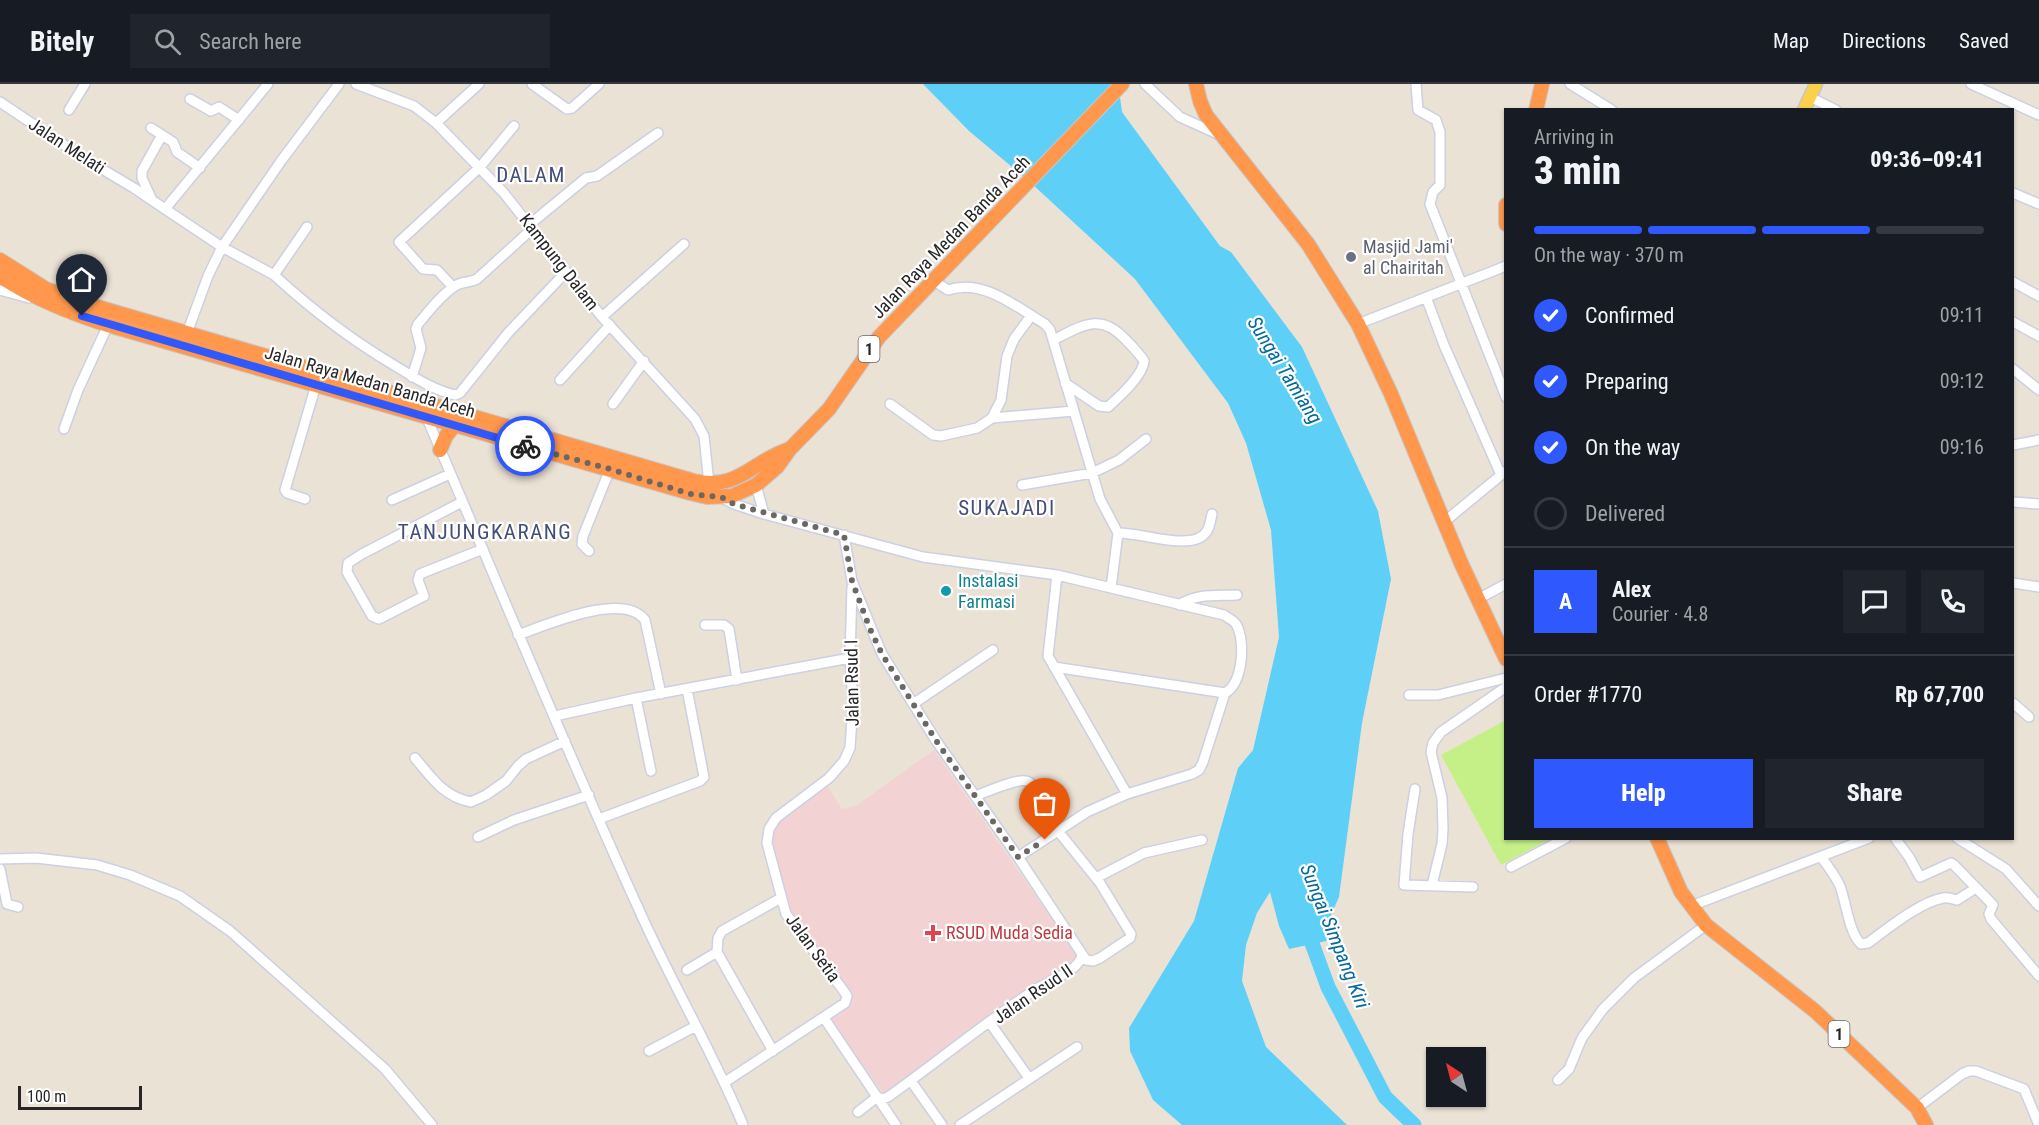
<!DOCTYPE html>
<html lang="en">
<head>
<meta charset="utf-8">
<style>
  :root { --surface:#171b24; --page:#20242c; --text:#f1f3f6; --muted:#9ea1a6; --line:#363941; --accent:#2f58ff }
  body { margin:0; font-family:"Roboto Condensed",sans-serif; background:var(--page); color:var(--text); height:100vh; display:flex; flex-direction:column; font-size:22px; white-space:nowrap }
  * { box-sizing:border-box; margin:0 }
  p { font-size:20px; color:var(--muted) }
  .icon { flex:none; width:33px; height:33px; fill:none; stroke:currentColor; stroke-width:2; stroke-linecap:round; stroke-linejoin:round }
  .map { position:relative; flex:1; overflow:hidden }
  .details { position:absolute; left:1504px; top:24px; width:510px; height:732px; display:flex; flex-direction:column; background:var(--surface); border-radius:0px; box-shadow:0 2px 4px #0004 }
  .details>* { flex:none }
  .needle { width:39px; rotate:324deg }
  .tools { position:absolute; left:1426px; top:963px; display:grid; gap:12px }
  .tools a { display:grid; place-items:center; width:60px; height:60px; border-radius:0px; background:var(--surface); box-shadow:0 2px 4px #0004; font-size:30px }
  .scale { position:absolute; left:18px; bottom:15px; width:124px; box-sizing:border-box; padding-left:6px; border:3px solid #262626; border-top:0; font-size:16px; line-height:21px; white-space:nowrap; color:#262626; -webkit-text-stroke:4px #fff; paint-order:stroke }
  .pin { position:absolute; display:grid; place-items:center; width:51px; height:51px; color:#fff; margin:-62px -26px; border-radius:50% 50% 50% 0; rotate:-45deg; box-shadow:0 0 6px #0007 }
  .pin .icon { rotate:45deg }
  .courier { position:absolute; display:grid; place-items:center; width:60px; height:60px; margin:-30px; border:4px solid #2f58ff; border-radius:50%; background:#fff; color:#222; box-shadow:0 2px 8px #0007 }
  .summary em { font-style:normal; font-weight:800 }
  .summary div { display:flex; flex-direction:column-reverse }
  .summary { display:flex; align-items:center; justify-content:space-between; height:102px; padding:0 30px }
  h1 { font-size:39px; font-weight:800; line-height:45px }
  .bar { display:grid; grid-template-columns:repeat(4,1fr); gap:9px 6px; align-content:center; height:72px; padding:0 30px }
  .bar i { height:8px; border-radius:4px; background:var(--line) }
  .bar .selected { background:var(--accent) }
  .bar p { grid-column:span 4 }
  .line { display:flex; align-items:center; gap:15px; padding:0 30px; border-top:2px solid var(--line) }
  .line div { flex:1 }
  .round { display:grid; place-items:center; flex:none; width:63px; height:63px; border-radius:0px; background:var(--page) }
  ol { padding:0 30px; list-style:none }
  li { display:flex; align-items:center; gap:18px; height:66px }
  li p { margin-inline-start:auto }
  li .icon { padding:6px; border-radius:50%; background:var(--accent); color:#fff; stroke-width:4 }
  li:last-child { color:var(--muted) }
  li i { width:33px; height:33px; border:3px solid var(--line); border-radius:50% }
  .primary-button { display:flex; gap:12px; margin-top:auto; padding:12px 30px }
  .primary-button a { flex:1; height:69px; border-radius:0px; background:var(--accent); color:#fff; font-size:24px; font-weight:800; line-height:69px; text-align:center }
  .primary-button a+a { background:var(--page); color:var(--text) }
  header { display:flex; align-items:center; gap:36px; box-sizing:border-box; height:84px; padding:0 30px; background:var(--surface); border-bottom:2px solid var(--line) }
  header strong { font-size:28px }
  nav { display:flex; gap:33px; margin-inline-start:auto; font-size:21px }
  .search { width:420px; height:54px; background:var(--page); display:flex; align-items:center; gap:15px; box-sizing:border-box; padding:0 21px; border-radius:0px; color:var(--muted); font-size:22px }
  .map>svg:first-child { display:block }
  .medical { fill:#f3d2d3 }
  .pitch { fill:#c4f087 }
  .water { fill:#5ed0f8 }
  .lines { fill:none; stroke-linecap:round; stroke-linejoin:round }
  .river { stroke:#5ed0f8; stroke-width:15 }
  .minor-casing { stroke:#cbd0e2; stroke-width:12 }
  .major-casing { stroke:#c7c7c7; stroke-width:15 }
  .highway-casing { stroke:#c7c7c7; stroke-width:16 }
  .minor { stroke:#fff; stroke-width:9 }
  .major { stroke:#fbd04b; stroke-width:12 }
  .highway { stroke:#ff984d; stroke-width:14 }
  .done { stroke:#6b6864; stroke-width:6; stroke-dasharray:0 10.8 }
  .route { stroke:#2f58ff; stroke-width:8 }
  .worship-dot { fill:#6b7280; stroke:#fff; stroke-width:2 }
  .culture-dot { fill:#0f9aa8; stroke:#fff; stroke-width:2 }
  .health-dot { fill:#e0444e; stroke:#fff; stroke-width:2 }
  .labels { text-anchor:middle; stroke-width:4.5; stroke-linejoin:round; paint-order:stroke }
  .shield { fill:#fff; stroke:#676767; stroke-width:1.5 }
  .shield-label { font-size:16px; font-weight:bold; fill:#262626 }
  .street-label { font-size:18px; fill:#262626; stroke:#fff }
  .worship-label { font-size:18px; fill:#5b616d; stroke:#fff; text-anchor:start }
  .culture-label { font-size:18px; fill:#0d838f; stroke:#fff; text-anchor:start }
  .health-label { font-size:18px; fill:#be3a42; stroke:#fff; text-anchor:start }
  .water-label { font-size:20px; font-style:italic; fill:#036a9e; stroke:#fff }
  .quarter-label { font-size:21px; letter-spacing:1.5px; fill:#444e7a; stroke:#fff }
</style>
</head>
<body>
<header>
<strong>Bitely</strong>
<div class="search"><svg class="icon" aria-label="search" viewBox="0 0 24 24"><circle cx="10" cy="10" r="6"/><path d="M15 15l6 6"/></svg>Search here</div>
<nav><a>Map</a><a>Directions</a><a>Saved</a></nav>
</header>
<div class="map">
<svg width="2039" height="1041" viewBox="0 0 2039 1041">
  <rect width="100%" height="100%" fill="#ebe2d6"/>
  <path class="medical" d="M934 666 1078 872 886 1012 829 936 852 914 788 827 770 757 775 741 827 702 842 725 856 722Z"/>
  <path class="pitch" d="M1506 636V754L1550 755 1501 781 1441 671Z"/>
  <path class="water" d="M923 0H1113L1119 6 1122 28 1220 162 1231 168 1302 263 1378 427 1391 495 1362 639 1339 813 1331 831 1336 855 1289 865 1279 842 1270 808 1257 829 1246 861 1242 897 1266 963 1347 1041H1182L1153 1016 1130 967 1129 944 1194 837 1238 684 1253 666 1279 553 1271 446 1246 359 1228 319 1135 195 1031 99 969 47Z"/>
  <g class="lines">
    <path class="river" d="M1306 843 1328 903 1385 1013 1414 1041"/>
    <g class="minor-casing">
      <path id="minor" d="M268 0 165 125 222 163 281 77 339 0
        M356 0 414 22 436 39 503 108 602 233 695 335 704 352 709 400
        M532 0 567 25 572 24 599 0
        M1145 0 1180 33 1220 51
        M1416 0 1418 26 1436 36 1440 48V101L1433 108 1430 120 1506 313
        M1570 0 1612 26
        M1971 0 2039 31
        M1810 13 1836 26
        M190 15 211 27 219 23 239 36
        M0 18 85 75 134 104 165 125
        M69 26 85 0
        M436 39 479 0
        M151 44 173 58 177 68 200 84
        M2013 109 2039 120
        M152 116 142 94V87L162 51
        M529 141 586 94 597 92 658 49
        M274 191C312 226 353 257 397 283 415 294 434 306 455 311L460 309 508 249 566 188
        M934 197 948 206C983 194 1016 223 1045 240L1050 246 1100 415 1118 449 1111 504
        M2013 198 2039 212
        M453 203 437 186 423 185 399 158 480 83 514 42
        M0 206 29 214
        M1426 213 1444 261 1501 391
        M602 233 684 160
        M2013 238 2039 252
        M1358 240 1506 182
        M187 249 208 192 222 163 274 191 307 143
        M1053 256C1082 242 1100 228 1125 255 1132 262 1139 269 1144 277 1143 292 1119 313 1108 323L1099 322 1065 299
        M2013 285 2039 306
        M412 293 421 264 416 245 418 240C429 227 441 211 455 202 462 197 470 199 477 195L532 145
        M560 296 610 241
        M613 320 644 277
        M890 320 933 351 941 352 977 344 992 334 1001 316 1007 272 1014 255 1031 232
        M426 332C497 497 565 664 640 828 672 900 713 968 743 1041
        M992 334 1074 327
        M64 345 78 306 108 241
        M2013 361 2039 356
        M756 401 764 430
        M1022 401 1092 389 1119 376 1146 355
        M722 414 734 420 764 430 923 473 1057 491 1224 531C1228 534 1233 536 1236 540 1246 557 1243 599 1225 609L1203 678 1199 686 1192 690 1127 710 1087 728 1018 773
        M305 415 287 409 285 406 316 301
        M392 416 450 390
        M462 418 362 470 348 479 347 488 372 532 379 535 424 512 418 496 420 490 483 465
        M2013 418 2039 420
        M1444 438 1506 387
        M1118 449C1141 448 1194 469 1207 447 1210 442 1211 435 1212 430
        M844 451 852 497 882 570 937 658 1018 773 1082 870C1081 887 1046 898 1033 907 983 940 937 978 888 1013L882 1015 877 1013
        M589 467 582 460 583 452 610 385
        M1057 491 1048 572 1127 710
        M2013 499 2039 503
        M1478 515 1506 500
        M1179 521C1196 509 1217 512 1237 511
        M705 541H724L729 545 737 596
        M518 551C546 541 623 507 645 536L661 610
        M1054 583 1225 609
        M1409 611H1438L1506 594
        M636 614 651 687
        M2013 619 2029 633
        M913 620 993 566
        M555 632 636 614 850 574
        M415 674C432 694 444 713 471 718L486 711 506 697 518 682 526 675 565 657
        M1415 705 1408 750 1404 801 1473 803
        M975 712C985 709 1020 692 1029 698 1032 700 1035 707 1037 710
        M599 735 700 697 704 693 687 605
        M1058 747 1100 799 1131 850 1130 854 1100 874 1093 877 1086 876 1082 870
        M478 753 514 736 589 711
        M1895 754 1909 773 1920 793 1951 779 1954 781 1993 821 1989 830 1991 835 2039 892
        M1957 754 2006 785 2039 822
        M1821 773C1828 782 1835 791 1840 802 1846 818 1849 849 1861 860L1868 859C1887 845 1920 818 1943 814 1948 813 1952 815 1957 816L1976 804
        M0 775 36 774 97 781 130 791 180 812 230 847 385 985 432 1041
        M1511 783 1566 754
        M0 785 7 820 18 823
        M1096 794 1144 769 1202 756
        M1432 801 1442 760 1443 745 1442 714 1431 668 1433 659 1441 648 1506 603
        M1691 822 1869 754
        M717 868 773 967
        M687 886 717 868 718 854 722 847 781 814
        M824 934 896 1041
        M990 939 1029 994
        M649 967 696 942
        M1558 996 1569 985 1582 954 1603 925 1634 894 1706 841
        M911 997 942 1041
        M725 998 845 919 847 912 843 906 786 830 767 759 769 745 776 734 829 694 844 677 850 664 853 620 850 574 852 503
        M1917 1024 1962 990 1969 987H1976L2024 1005 2039 1041
        M858 1028 877 1013
        M960 1041 1077 963"/>
    </g>
    <g class="major-casing">
      <path id="major" d="M1804 26 1816 0"/>
    </g>
    <g class="highway-casing">
      <path id="highway" d="M1196 0 1200 17 1206 31 1308 160 1358 240 1391 310 1461 479 1506 575
        M1536 26 1542 0
        M1506 121V140
        M0 176 46 205 84 219 694 397C739 407 753 376 790 365
        M0 192C34 215 70 229 108 241L690 409 707 413 732 412 756 401 777 383 790 365 829 325 879 253 1122 0
        M440 366 446 352 455 341
        M1657 754 1681 808 1706 841 1815 927 1917 1024 1926 1041"/>
    </g>
    <use href="#minor" class="minor"/>
    <use href="#major" class="major"/>
    <use href="#highway" class="highway"/>
  </g>
  <g class="lines">
    <path class="done" d="M525 362 610 385 690 410 721 413 734 420 844 451 852 497 870 545 882 570 937 658 1018 773 1045 756"/>
    <path class="route" d="M82 232 525 362"/>
  </g>
  <circle class="worship-dot" cx="1351" cy="173" r="6"/>
  <circle class="culture-dot" cx="946" cy="507" r="6"/>
  <path class="health-dot" d="M930 840h6v6h6v6h-6v6h-6v-6h-6v-6h6z"/>
  <g class="labels">
    <g class="shield">
      <rect x="858.5" y="252" width="21" height="26" rx="4.5"/>
      <rect x="1828.5" y="937" width="21" height="26" rx="4.5"/>
    </g>
    <g class="shield-label">
      <text x="869" y="271">1</text>
      <text x="1839" y="956">1</text>
    </g>
    <g class="street-label">
      <text transform="translate(67 62) rotate(33)" y="6">Jalan Melati</text>
      <text transform="translate(951 153) rotate(-46)" y="6">Jalan Raya Medan Banda Aceh</text>
      <text transform="translate(559 178) rotate(52)" y="6">Kampung Dalam</text>
      <text transform="translate(370 298) rotate(16)" y="6">Jalan Raya Medan Banda Aceh</text>
      <text transform="translate(852 599) rotate(-91)" y="6">Jalan Rsud I</text>
      <text transform="translate(813 864) rotate(54)" y="6">Jalan Setia</text>
      <text transform="translate(1033 910) rotate(-34)" y="6">Jalan Rsud II</text>
    </g>
    <g class="worship-label">
      <text x="1363" y="169">Masjid Jami'<tspan x="1363" dy="21">al Chairitah</tspan></text>
    </g>
    <g class="culture-label">
      <text x="958" y="503">Instalasi<tspan x="958" dy="21">Farmasi</tspan></text>
    </g>
    <g class="health-label">
      <text x="946" y="855">RSUD Muda Sedia</text>
    </g>
    <g class="water-label">
      <text transform="translate(1285 286) rotate(58)" y="7">Sungai Tamiang</text>
      <text transform="translate(1335 852) rotate(68)" y="7">Sungai Simpang Kiri</text>
    </g>
    <g class="quarter-label">
      <text x="531" y="98">DALAM</text>
      <text x="1007" y="431">SUKAJADI</text>
      <text x="485" y="455">TANJUNGKARANG</text>
    </g>
  </g>
</svg>
<div class="tools">
<a><svg class="needle" viewBox="-14 -14 28 28"><path d="M0-13l5 13h-10z" fill="#e53935"/><path d="M0 13l5-13h-10z" fill="#9ea1a6"/></svg></a>
</div>
<div class="scale">100 m</div>
<div class="pin" style="left:1045px;top:756px;background:#ea580c"><svg class="icon" aria-label="bag" viewBox="0 0 24 24"><path d="M5 8h14l-1 12H6zM9 8a3 3 0 0 1 6 0"/></svg></div>
<div class="pin" style="left:82px;top:232px;background:#1f2937"><svg class="icon" aria-label="home" viewBox="0 0 24 24"><path d="M3 11l9-7 9 7M6 9v11h12V9"/></svg></div>
<div class="courier" style="left:525px;top:362px"><svg class="icon" aria-label="bike" viewBox="0 0 24 24"><circle cx="6" cy="16" r="4"/><circle cx="18" cy="16" r="4"/><path d="M6 16l4-8h5l3 8M10 8l3 8H6M13 5h3"/></svg></div>
<section class="details">
<div class="summary"><div><h1>3 min</h1><p>Arriving in</p></div><em>09:36–09:41</em></div>
<div class="bar"><i class="selected"></i><i class="selected"></i><i class="selected"></i><i></i><p>On the way · 370 m</p></div>
<ol>
<li><svg class="icon" aria-label="check" viewBox="0 0 24 24"><path d="M5 12l5 5 9-10"/></svg>Confirmed<p>09:11</p></li>
<li><svg class="icon" aria-label="check" viewBox="0 0 24 24"><path d="M5 12l5 5 9-10"/></svg>Preparing<p>09:12</p></li>
<li><svg class="icon" aria-label="check" viewBox="0 0 24 24"><path d="M5 12l5 5 9-10"/></svg>On the way<p>09:16</p></li>
<li><i></i>Delivered</li>
</ol>
<div class="line" style="height:108px"><b class="round" style="background:var(--accent);color:#fff">A</b><div><b>Alex</b><p>Courier · 4.8</p></div><a class="round"><svg class="icon" aria-label="chat" viewBox="0 0 24 24"><path d="M4 5h16v11H9l-5 4z"/></svg></a><a class="round"><svg class="icon" aria-label="phone" viewBox="0 0 24 24"><path d="M5 4h4l2 5-3 2q2 4 5 5l2-3 5 2v4C11 20 4 13 5 4z"/></svg></a></div>
<div class="line" style="height:78px"><div>Order #1770</div><b>Rp 67,700</b></div>
<div class="primary-button"><a>Help</a><a>Share</a></div>
</section>
</div>
</body>
</html>
